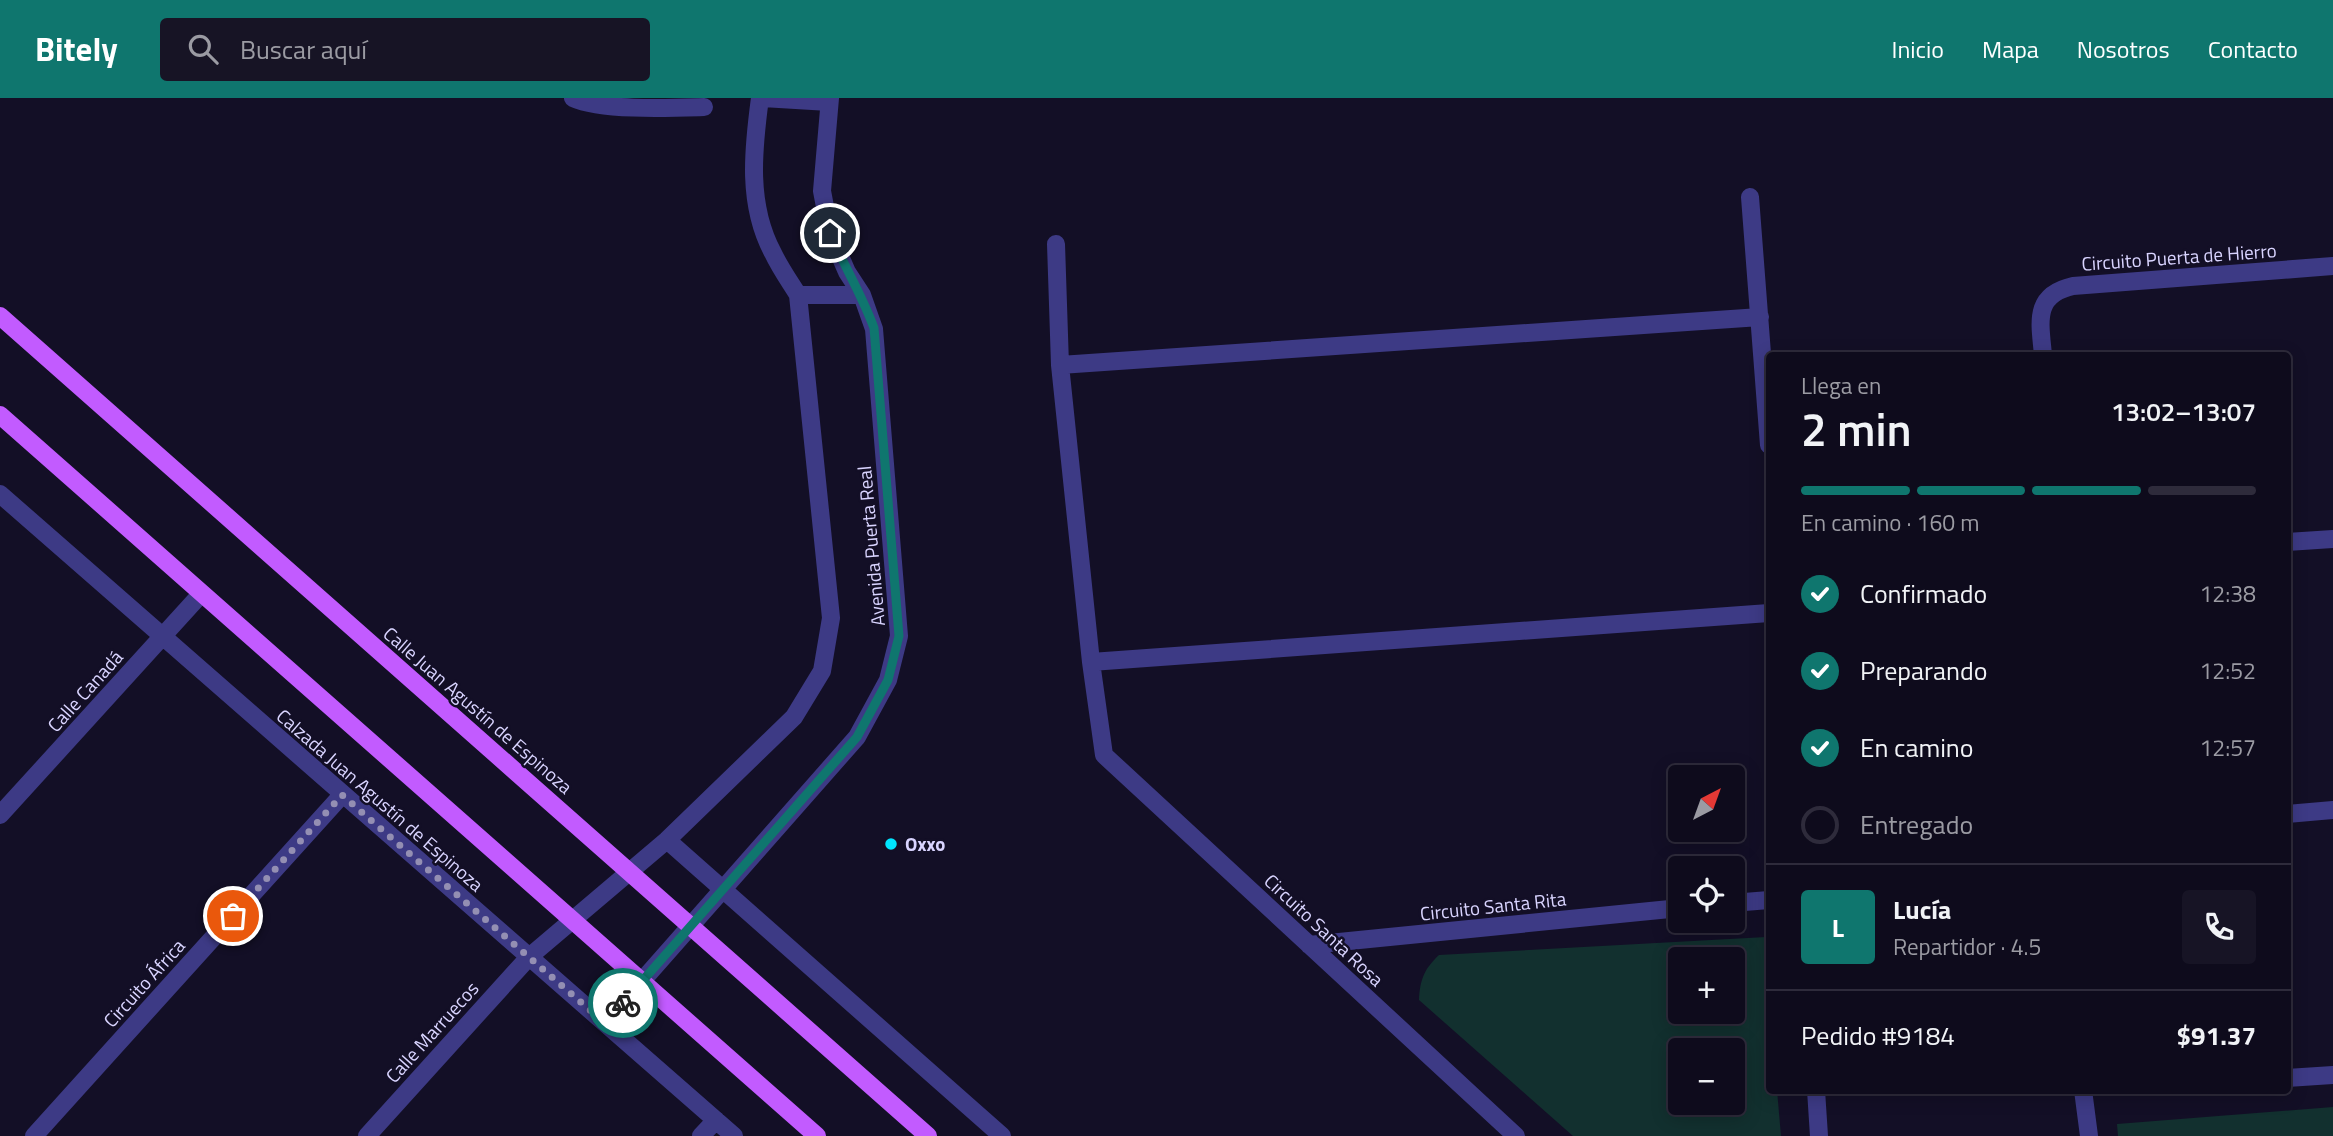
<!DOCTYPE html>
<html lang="es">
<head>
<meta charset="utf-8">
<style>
  :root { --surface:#0e0b1c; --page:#171425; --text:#f1f3f6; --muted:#9b9ba3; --line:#2e2b3b; --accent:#0f766e }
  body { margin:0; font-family:"Titillium Web",sans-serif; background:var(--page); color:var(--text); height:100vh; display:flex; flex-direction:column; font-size:26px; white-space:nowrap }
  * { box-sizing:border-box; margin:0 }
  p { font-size:23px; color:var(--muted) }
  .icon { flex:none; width:38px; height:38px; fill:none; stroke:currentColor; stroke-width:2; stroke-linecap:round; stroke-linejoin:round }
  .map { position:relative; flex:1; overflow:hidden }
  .details { position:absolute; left:1766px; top:254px; width:525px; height:742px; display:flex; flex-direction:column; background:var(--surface); border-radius:7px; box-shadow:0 4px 18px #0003,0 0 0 2px var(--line) }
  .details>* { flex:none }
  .needle { width:46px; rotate:41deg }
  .buttons { position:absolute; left:1668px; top:667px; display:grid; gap:14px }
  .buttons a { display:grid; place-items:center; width:77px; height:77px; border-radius:7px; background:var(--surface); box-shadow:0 4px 18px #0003,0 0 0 2px var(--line); font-size:35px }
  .pin { position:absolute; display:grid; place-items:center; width:60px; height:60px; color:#fff; margin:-30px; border:4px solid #fff; border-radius:50%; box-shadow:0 2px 7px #0007 }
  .courier { position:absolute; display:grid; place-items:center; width:70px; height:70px; margin:-35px; border:5px solid #0f766e; border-radius:50%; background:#fff; color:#222; box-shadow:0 2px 9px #0007 }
  .summary em { font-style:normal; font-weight:600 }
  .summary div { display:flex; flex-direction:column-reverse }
  .summary { display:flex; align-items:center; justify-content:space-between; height:119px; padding:0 35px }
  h1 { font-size:46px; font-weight:600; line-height:52px }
  .bar { display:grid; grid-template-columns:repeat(4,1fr); gap:10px 7px; align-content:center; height:84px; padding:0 35px }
  .bar i { height:9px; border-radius:5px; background:var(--line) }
  .bar .active { background:var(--accent) }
  .bar p { grid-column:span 4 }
  .line { display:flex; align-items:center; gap:18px; padding:0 35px; border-top:2px solid var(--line) }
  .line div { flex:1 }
  .round { display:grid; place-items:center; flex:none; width:74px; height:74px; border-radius:7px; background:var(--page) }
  ol { padding:0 35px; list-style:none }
  li { display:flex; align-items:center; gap:21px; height:77px }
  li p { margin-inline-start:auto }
  li .icon { padding:7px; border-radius:50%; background:var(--accent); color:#fff; stroke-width:4 }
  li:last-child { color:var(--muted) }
  li i { width:38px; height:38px; border:4px solid var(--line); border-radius:50% }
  header { display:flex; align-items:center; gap:42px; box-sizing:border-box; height:98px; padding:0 35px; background:var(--accent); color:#fff }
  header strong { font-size:33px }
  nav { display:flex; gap:38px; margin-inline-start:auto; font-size:24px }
  .search { width:490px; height:63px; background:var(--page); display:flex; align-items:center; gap:18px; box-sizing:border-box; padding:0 24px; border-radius:7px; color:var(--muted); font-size:26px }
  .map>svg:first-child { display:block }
  .green { fill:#12302f; fill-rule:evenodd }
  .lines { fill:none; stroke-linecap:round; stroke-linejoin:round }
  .minor { stroke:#3d3a85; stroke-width:18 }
  .major { stroke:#c25bff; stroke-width:18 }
  .done { stroke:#948fb3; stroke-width:7; stroke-dasharray:0 12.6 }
  .route { stroke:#0f766e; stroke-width:9 }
  .poi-dot { fill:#00e5ff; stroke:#130f26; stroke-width:2.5 }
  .labels { text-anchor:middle; stroke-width:5; stroke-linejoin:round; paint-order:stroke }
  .street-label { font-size:19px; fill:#d9d4ff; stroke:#130f26 }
  .poi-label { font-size:19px; font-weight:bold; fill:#d9d4ff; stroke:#130f26; text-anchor:start }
</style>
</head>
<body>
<header>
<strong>Bitely</strong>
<div class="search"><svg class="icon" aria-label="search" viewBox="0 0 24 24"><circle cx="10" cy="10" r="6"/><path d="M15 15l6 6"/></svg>Buscar aquí</div>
<nav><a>Inicio</a><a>Mapa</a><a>Nosotros</a><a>Contacto</a></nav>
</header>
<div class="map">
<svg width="2333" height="1038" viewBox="0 0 2333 1038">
  <rect width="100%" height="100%" fill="#130f26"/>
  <path class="green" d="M1766 839 1769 887V992H1777L1781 1038H1573L1419 902C1420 882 1424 871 1439 857ZM1680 861H1732V914H1680ZM1680 952H1732V1004H1680Z
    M2333 1009V1038H2118L2117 1026Z"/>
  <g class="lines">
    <path class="minor" d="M573 0C601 13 672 10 704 9
      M761 0 829 4
      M1750 99 1769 347
      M1056 146 1060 267 1091 564 1104 657 1516 1038
      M798 197H862
      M2043 257C2040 224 2033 197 2073 188L2333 168
      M1060 267 1760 219
      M0 396 734 1038
      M2287 444 2333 441
      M1091 564 1769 515
      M2287 716 2333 712
      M0 717 201 496
      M667 742 1002 1038
      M1732 805 1769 802
      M1309 847 1680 810
      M605 925 857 639 888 582 899 538 874 231 862 197 847 174 830 135 822 93 830 0
      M2287 980 2333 977
      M1816 992 1819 1038
      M2083 992 2089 1038
      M34 1038 342 697
      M367 1038 529 859 667 742 794 619 822 573 831 520 798 197C790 184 780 170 773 155 747 107 753 52 760 0
      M701 1038 716 1022"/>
    <path class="major" d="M0 218 928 1038
      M0 317 817 1038"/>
  </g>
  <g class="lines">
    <path class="done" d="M233 818 342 697 605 925 623 905"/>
    <path class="route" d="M623 905 857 639 888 582 899 538 874 230C862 197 844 168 830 135"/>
  </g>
  <circle class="poi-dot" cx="891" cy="746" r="7"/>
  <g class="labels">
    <g class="street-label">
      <text transform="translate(2179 159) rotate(-4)" y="7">Circuito Puerta de Hierro</text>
      <text transform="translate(871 448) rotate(-95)" y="7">Avenida Puerta Real</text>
      <text transform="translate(85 593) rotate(-48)" y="7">Calle Canadá</text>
      <text transform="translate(478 612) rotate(41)" y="7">Calle Juan Agustín de Espinoza</text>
      <text transform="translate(380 702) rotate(41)" y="7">Calzada Juan Agustín de Espinoza</text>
      <text transform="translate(1493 808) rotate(-6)" y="7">Circuito Santa Rita</text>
      <text transform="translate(1324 832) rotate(43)" y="7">Circuito Santa Rosa</text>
      <text transform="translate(144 885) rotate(-48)" y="7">Circuito África</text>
      <text transform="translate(432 934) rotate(-48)" y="7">Calle Marruecos</text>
    </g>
    <g class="poi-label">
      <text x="905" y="753">Oxxo</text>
    </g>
  </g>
</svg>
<div class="buttons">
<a><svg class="needle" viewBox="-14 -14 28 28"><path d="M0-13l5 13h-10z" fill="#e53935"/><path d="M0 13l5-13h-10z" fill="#9b9ba3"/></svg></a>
<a><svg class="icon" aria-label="locate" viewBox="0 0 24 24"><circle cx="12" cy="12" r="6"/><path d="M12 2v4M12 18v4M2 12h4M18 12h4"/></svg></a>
<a>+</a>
<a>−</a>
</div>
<div class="pin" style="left:233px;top:818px;background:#ea580c"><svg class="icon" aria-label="bag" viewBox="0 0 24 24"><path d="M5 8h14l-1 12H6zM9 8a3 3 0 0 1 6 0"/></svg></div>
<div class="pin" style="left:830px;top:135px;background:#1f2937"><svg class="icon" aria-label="home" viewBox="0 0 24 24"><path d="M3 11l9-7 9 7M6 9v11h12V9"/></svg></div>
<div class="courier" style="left:623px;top:905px"><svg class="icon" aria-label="bike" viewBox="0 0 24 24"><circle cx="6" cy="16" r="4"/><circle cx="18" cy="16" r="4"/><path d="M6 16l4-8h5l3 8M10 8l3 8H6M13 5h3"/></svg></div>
<section class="details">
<div class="summary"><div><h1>2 min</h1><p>Llega en</p></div><em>13:02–13:07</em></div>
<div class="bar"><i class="active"></i><i class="active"></i><i class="active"></i><i></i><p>En camino · 160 m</p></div>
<ol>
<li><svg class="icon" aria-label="check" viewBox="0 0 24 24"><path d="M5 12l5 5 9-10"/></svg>Confirmado<p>12:38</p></li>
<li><svg class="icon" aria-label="check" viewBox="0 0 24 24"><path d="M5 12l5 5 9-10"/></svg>Preparando<p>12:52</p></li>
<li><svg class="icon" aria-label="check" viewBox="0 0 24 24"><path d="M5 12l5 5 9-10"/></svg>En camino<p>12:57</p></li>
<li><i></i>Entregado</li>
</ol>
<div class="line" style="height:126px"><b class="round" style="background:var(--accent);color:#fff">L</b><div><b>Lucía</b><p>Repartidor · 4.5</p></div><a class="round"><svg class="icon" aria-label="phone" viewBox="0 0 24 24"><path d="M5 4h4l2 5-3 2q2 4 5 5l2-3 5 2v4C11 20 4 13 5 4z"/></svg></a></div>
<div class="line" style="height:91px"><div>Pedido #9184</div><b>$91.37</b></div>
</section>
</div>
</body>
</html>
